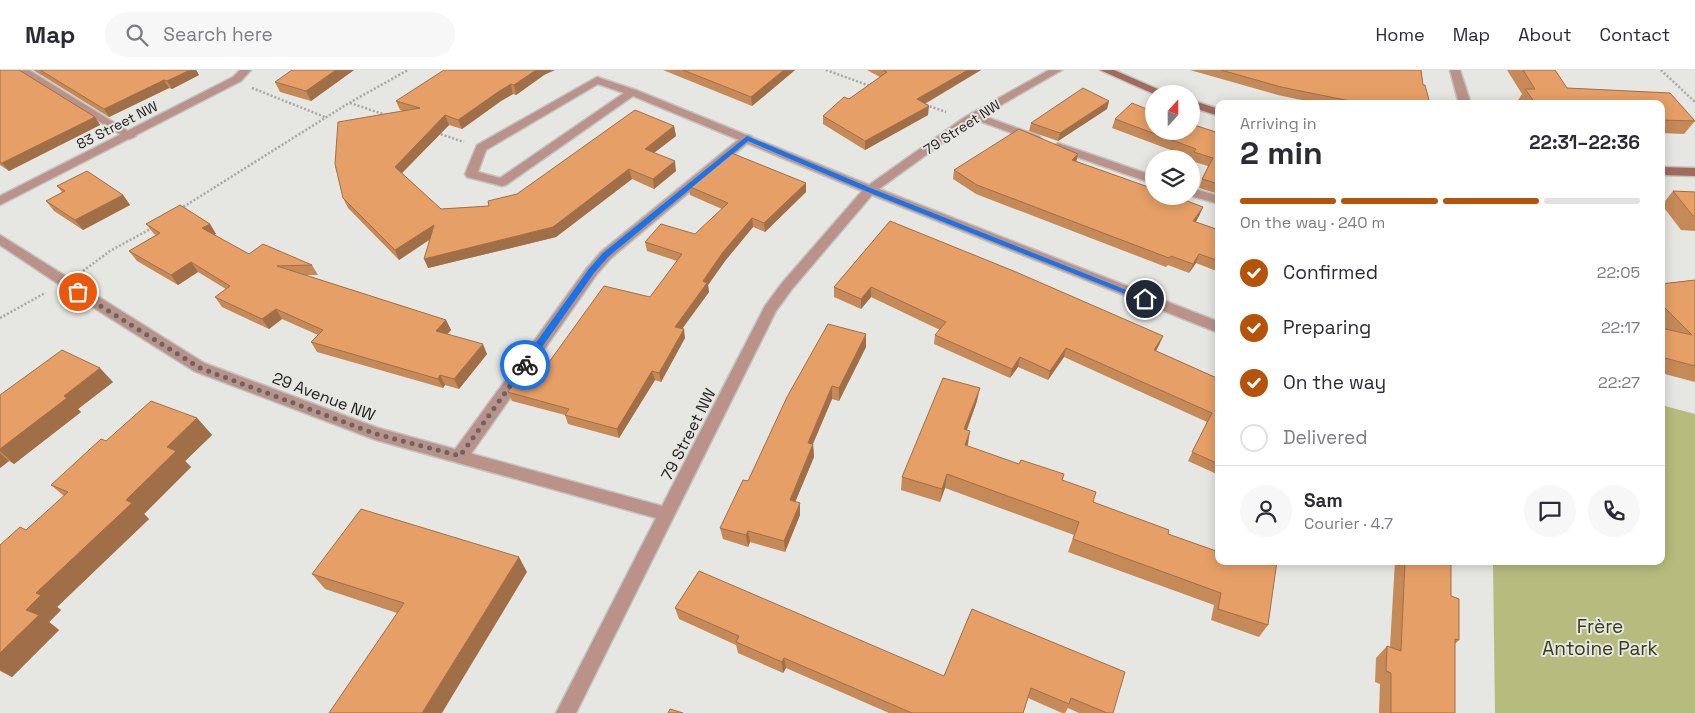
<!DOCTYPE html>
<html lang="en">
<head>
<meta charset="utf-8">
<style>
  :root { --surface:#fff; --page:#f7f7f7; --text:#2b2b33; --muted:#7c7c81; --line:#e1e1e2; --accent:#b45309 }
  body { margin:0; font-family:"Space Grotesk",sans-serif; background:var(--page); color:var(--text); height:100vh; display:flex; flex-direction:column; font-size:19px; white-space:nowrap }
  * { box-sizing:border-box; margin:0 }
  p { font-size:16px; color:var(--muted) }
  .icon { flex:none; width:28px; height:28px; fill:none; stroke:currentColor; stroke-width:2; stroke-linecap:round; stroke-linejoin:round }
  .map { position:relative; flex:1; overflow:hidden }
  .drawer { position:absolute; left:1215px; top:30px; width:450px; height:465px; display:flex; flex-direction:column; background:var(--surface); border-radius:10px; box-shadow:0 2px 12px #0003 }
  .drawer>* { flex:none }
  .needle { width:32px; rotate:21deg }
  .fabs { position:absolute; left:1145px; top:15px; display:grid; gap:10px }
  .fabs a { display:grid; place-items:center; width:55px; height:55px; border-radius:50%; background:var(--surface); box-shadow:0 2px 12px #0003; font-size:25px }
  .pin { position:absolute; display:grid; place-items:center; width:42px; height:42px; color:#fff; margin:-21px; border:2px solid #fff; border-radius:50%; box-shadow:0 1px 5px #0007 }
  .courier { position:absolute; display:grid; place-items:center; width:50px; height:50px; margin:-25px; border:4px solid #1a73e8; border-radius:50%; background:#fff; color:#222; box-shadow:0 1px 6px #0007 }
  .head em { font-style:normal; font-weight:700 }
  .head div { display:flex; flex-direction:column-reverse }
  .head { display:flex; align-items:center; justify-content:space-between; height:85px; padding:0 25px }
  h1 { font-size:32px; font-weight:700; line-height:38px }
  .bar { display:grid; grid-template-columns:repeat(4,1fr); gap:8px 5px; align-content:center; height:60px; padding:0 25px }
  .bar i { height:6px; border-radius:4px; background:var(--line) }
  .bar .selected { background:var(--accent) }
  .bar p { grid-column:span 4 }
  .line { display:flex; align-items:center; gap:12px; padding:0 25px; border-top:1px solid var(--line) }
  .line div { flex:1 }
  .round { display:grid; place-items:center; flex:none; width:52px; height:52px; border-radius:26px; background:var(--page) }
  ol { padding:0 25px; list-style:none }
  li { display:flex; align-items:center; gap:15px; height:55px }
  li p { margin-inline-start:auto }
  li .icon { padding:5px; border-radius:50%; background:var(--accent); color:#fff; stroke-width:4 }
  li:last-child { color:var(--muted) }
  li i { width:28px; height:28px; border:2px solid var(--line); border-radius:50% }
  header { display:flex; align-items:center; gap:30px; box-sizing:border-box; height:70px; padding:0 25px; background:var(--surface); border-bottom:1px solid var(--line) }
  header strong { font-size:24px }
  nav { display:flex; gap:28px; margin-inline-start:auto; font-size:18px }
  .search { width:350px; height:45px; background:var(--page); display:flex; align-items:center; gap:12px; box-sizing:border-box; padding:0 18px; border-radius:28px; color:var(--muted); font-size:19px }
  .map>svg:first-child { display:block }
  .green { fill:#b6bc7d }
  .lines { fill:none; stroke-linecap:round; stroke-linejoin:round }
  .lane-casing { stroke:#c3c3bf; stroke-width:3 }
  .street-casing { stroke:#c3c3bf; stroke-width:3 }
  .secondary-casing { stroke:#c3c3bf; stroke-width:3 }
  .path { stroke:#a8a7a4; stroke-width:2.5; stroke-dasharray:2 2; stroke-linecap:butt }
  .lane { fill:#ba9289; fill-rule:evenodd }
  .street { fill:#ba9289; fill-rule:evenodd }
  .secondary { fill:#a26a5c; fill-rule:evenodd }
  .wall { fill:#c68958 }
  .shaded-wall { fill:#a16f47 }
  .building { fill:#e69f66; stroke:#a16f47 }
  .route { fill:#1a73e8 }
  .done { stroke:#676664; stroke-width:5; stroke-dasharray:0 9 }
  .labels { text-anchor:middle; stroke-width:4; stroke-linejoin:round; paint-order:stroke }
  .far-street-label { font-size:14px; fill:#222120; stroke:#e6e6e2 }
  .street-label { font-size:16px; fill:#222120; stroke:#e6e6e2 }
  .near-park-label { font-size:19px; fill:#393c16; stroke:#e6e6e2 }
</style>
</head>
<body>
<header>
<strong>Map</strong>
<div class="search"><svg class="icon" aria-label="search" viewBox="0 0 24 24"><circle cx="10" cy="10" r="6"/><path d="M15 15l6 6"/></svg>Search here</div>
<nav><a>Home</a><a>Map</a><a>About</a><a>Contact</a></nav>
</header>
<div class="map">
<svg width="1695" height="643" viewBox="0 0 1695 643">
  <rect width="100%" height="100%" fill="#e6e6e2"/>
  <path class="green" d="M1661 335 1695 344V643H1495L1493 491H1661Z"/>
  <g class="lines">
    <g class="lane-casing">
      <path id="lane" d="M16 0H29L136 66 130 69 126 68Z
        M975 43 1039 66 1041 68 1039 70H1031L971 48 969 46 971 44Z
        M747 65 751 66 753 68 751 70 611 188 597 204 466 391 460 392 454 391 452 386 454 381 587 198 601 182 743 66Z
        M1058 73 1154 106V114L1054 79 1052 77Z
        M1191 118 1219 126V134L1191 126Z"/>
    </g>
    <g class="street-casing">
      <path id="street" d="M240 0H251L241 11 0 135V126L233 7Z
        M1049 0H1062L973 51 879 119 1219 252V263L872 125 792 219 776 241 576 643H556L656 448 376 370 194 301 102 243 0 175V165L204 293 378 358 662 436 765 236 782 213 862 121 633 26 506 115 502 116 467 107 465 104 477 75 597 7 636 20 869 115 965 47ZM598 14 624 23 500 108 478 102 486 80Z
        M1450 0H1460L1471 34H1459Z"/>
    </g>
    <g class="secondary-casing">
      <path id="secondary" d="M1100 0H1114L1169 24H1154Z
        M1191 30 1219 39V46L1191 37Z
        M1661 97 1695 98V106L1661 105Z"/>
    </g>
    <path class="path" d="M826 0 873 17
      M1661 0 1695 32
      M252 18 325 47
      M350 33 386 45
      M926 35 946 42
      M437 63 464 72
      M180 139 349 33 408 0
      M83 201 110 181 152 158
      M0 248 45 223"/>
    <use href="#lane" class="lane"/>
    <use href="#street" class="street"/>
    <use href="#secondary" class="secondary"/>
  </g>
  <path class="wall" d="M0 0 95 47 100 55 9 101 0 95Z
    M33 0H196L199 5 172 19 169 18 109 47Z
    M292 0H354L311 31 280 22 275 12Z
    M663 0H795L752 36Z
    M867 0H981L925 34 928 45 865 80 823 54V46L849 29 880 7Z
    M1190 0H1421L1423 15 1430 34H1320L1278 25Z
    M1507 0H1555L1567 18 1670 23 1695 51 1684 64 1661 63V34H1518L1517 32 1522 24Z
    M544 5 516 25 513 24 501 31 462 59 449 55 402 103 441 139 489 136 674 56 676 66 654 83 676 101 654 119 632 109 556 167 428 198 429 170 399 190 348 138 343 128 403 41 400 40 396 31Z
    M1109 31 1107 39 1058 71 1029 61 1031 53Z
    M1115 49 1154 61 1219 63V124L1199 118 1202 109 1208 96 1191 91 1192 88 1112 58Z
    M1078 84 1076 91 1203 137 1199 146 1196 152 1219 160V202L1196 193 1189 203 1168 195 1166 197 976 124 953 109 954 100Z
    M806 113V122L765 162 753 157 725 191 708 215 709 222 682 258 685 268 661 312 655 310 619 368 568 354 565 345 512 331 508 322 539 306 650 227 677 191 647 181 645 172 695 164 722 139 690 125 688 116Z
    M57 116 123 125 130 135 83 160 54 141 46 131 62 122Z
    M1673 121 1695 122V161L1681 160 1662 135Z
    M890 151 1163 266 1159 275 1156 281 1219 309V405L1188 391 1207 352 1064 287 1048 310 1018 297 1010 308 934 274 935 265 940 260 871 227 861 239 834 227V217Z
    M146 154H210L216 164 214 165 249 184 312 195 318 205H305L446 250 451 260 447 264 487 284 459 319 445 315 443 318 317 282 311 272 318 265 282 249 269 259 222 237 215 227 226 219 198 202 178 215 137 191 129 181 156 165 154 164Z
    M1695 210V312L1661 303V214Z
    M866 264V277L839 331 832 329 813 374 814 387 795 432 800 445 785 482 750 472 748 477 723 469 720 458 748 411Z
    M113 312 78 339 81 342 14 394 9 391 0 398V325Z
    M977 331 967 360 968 374 967 376 1062 410 1093 432 1168 464 1217 482 1219 476V491L1268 555 1259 567 1211 550 1214 535 1068 482 1074 465 945 418 940 432 901 420 902 407Z
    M197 348 212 365 185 391 191 397 144 444 149 449 57 537 61 540 49 552 59 560 12 607 0 601V475L26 460 64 426 51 415Z
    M1395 491H1443L1451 526 1459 570 1455 574V643H1379L1380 614 1375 612 1376 588 1387 576 1390 577Z
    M527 502 397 543 325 519 312 504Z
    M675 538 944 606 972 539 1113 643H1079L1068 638 1065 643H1062L1028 628 1023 643H889L786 598 783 603 738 583 736 575 679 549Z"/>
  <path class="shaded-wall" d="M190 0H196L199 5 172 19 167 11Z
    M336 0H354L311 31 306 21Z
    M536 0H555L544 5 516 25 514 15Z
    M784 0H795L752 36 751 27Z
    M968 0H981L917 38V29Z
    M164 10 169 18 109 47 104 39Z
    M511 14 513 24 501 31 462 59 458 50 498 22Z
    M1109 31 1107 39 1058 71 1060 63Z
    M929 36 928 45 865 80V71Z
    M445 45 449 55 399 106 395 97Z
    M95 47 100 55 9 101 2 93Z
    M674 56 676 66 647 88 645 79Z
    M1078 84 1076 93 1072 90Z
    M675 91 676 101 654 119 653 109Z
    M629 99 632 109 556 167 428 198 424 189Z
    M806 113V122L765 162 764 153Z
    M123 125 130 135 83 160 75 150Z
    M1203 137 1199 146 1190 160 1193 151Z
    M752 148 753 157 725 191 708 215 709 222 677 266 675 257 703 211 723 182Z
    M210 154 216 164 209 168 202 158Z
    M434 155 438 164 399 190 395 180Z
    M1199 184 1196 193 1189 203 1193 194Z
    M191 192 198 202 178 215 171 205Z
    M871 217V227L861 239V229Z
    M276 239 282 249 269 259 262 249Z
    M446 250 451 260 441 271 436 261Z
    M684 259 685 268 661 312 659 303Z
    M866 264V277L839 331V318Z
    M1163 266 1159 275 1151 290 1154 280Z
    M483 274 487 284 459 319 454 309Z
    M1066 278 1064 287 1048 310 1050 301Z
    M1020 287 1018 297 1010 308 1012 299Z
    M100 298 113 312 78 339 81 342 14 394 0 381V379L64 326Z
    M652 301 655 310 619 368 617 359Z
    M440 305 445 315 443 318 438 309Z
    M832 316V329L808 385V373Z
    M980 318 977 331 962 373 964 359Z
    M197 348 212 365 185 391 191 397 144 444 149 449 57 537 61 540 49 552 59 560 12 607 0 600V583L36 523 167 377Z
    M970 361 968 374 962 389 965 375Z
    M813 374 814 387 791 442 790 430Z
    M0 383 9 391 0 398Z
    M947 404 945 418 940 432 942 419Z
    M800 433V445L785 482 784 471Z
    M748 461 750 472 748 477 746 465Z
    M519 487 527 502 442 643H422Z
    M784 588 786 598 783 603 782 592Z"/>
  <path class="building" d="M0 0H19L95 47 2 93 0 92Z
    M40 0H190L167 11 164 10 104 39Z
    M292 0H336L306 21 275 12Z
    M444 0H536L514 15 511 14 498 22 458 50 445 45 395 97 441 139 489 136 488 131 517 124 635 40 674 56 645 79 675 91 653 109 629 99 553 157 424 189 434 155 395 180 343 128 335 94 338 52 420 38 396 31Z
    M683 0H784L751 27Z
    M883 0H968L917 29 929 36 865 71 823 46 844 27 849 29 887 2Z
    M1221 0H1421L1423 15H1425L1430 34H1365L1281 17Z
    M1523 0H1555L1567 18 1670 23 1695 51 1661 50V34H1536L1525 19H1535Z
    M1083 18 1109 31 1060 63 1031 53Z
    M1132 33 1154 42V61H1191V54L1219 63V114L1202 109 1213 88 1194 82 1196 79 1115 49Z
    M1019 59 1078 84 1072 90 1154 119V126H1174L1203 137 1193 151 1219 160V191L1199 184 1193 194 1171 186 1169 188 977 115 954 100Z
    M729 82 806 113 764 153 752 148 723 182 703 211 707 213 675 257 684 259 659 303 652 301 617 359 565 345 569 339 508 322 523 302 539 306 604 216 650 227 682 184 645 172 661 154 695 164 728 133 688 116Z
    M87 101 123 125 75 150 46 131 65 121 57 116Z
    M1673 121 1695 122V146H1693Z
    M180 135 210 154 202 158 249 184 263 174 312 195 277 196 446 250 436 261 483 274 454 309 440 305 438 309 311 272 323 260 276 239 262 249 215 227 230 216 191 192 171 205 129 181 160 163 146 154Z
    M890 151 1016 202 1163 266 1154 280 1219 309V394L1192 382 1212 343 1066 278 1050 301 1020 287 1012 299 935 265 946 252 871 217 861 229 834 217Z
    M1695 210V296L1661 287V258L1692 265 1661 234V214Z
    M828 254 866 264 839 318 832 316 808 373 813 374 790 430 800 433 784 471 748 461 746 465 720 458 743 410 748 411 787 327Z
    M62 280 100 298 64 326 67 328 0 379V325Z
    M943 308 980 318 964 359 970 361 965 375 1019 394 1021 390 1064 404 1062 410 1096 422 1093 432 1169 460 1168 464 1219 482V491H1277L1268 555 1218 539 1221 523 1073 469 1079 452 947 404 942 419 902 407Z
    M151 331 197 348 167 377 176 381 126 430 132 433 36 523 41 525 26 540 39 545 0 583V475L20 457 26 460 68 422 51 415 101 369 106 371Z
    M361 439 519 487 422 643H329L404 533 312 504Z
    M1405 491H1443L1451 494V526L1459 529V570L1455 569V643H1391V603L1386 601 1387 576 1401 581Z
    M699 501 944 606 972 539 1125 602 1113 643H1107L1071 628 1069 634 1031 618 1023 643H912L784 588 782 592 736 572 739 566 675 538Z
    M670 639 683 643H668Z"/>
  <path class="route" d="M747 66 873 119 1149 229 1143 231 868 122 748 71 608 187 594 203 528 297H522V292L589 199 603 183Z"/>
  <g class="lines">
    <path class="done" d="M78 222 200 298 376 364 460 386 525 295"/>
  </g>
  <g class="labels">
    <g class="far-street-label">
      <text transform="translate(117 55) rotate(-27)" y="5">83 Street NW</text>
      <text transform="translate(962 57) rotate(-33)" y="5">79 Street NW</text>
    </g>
    <g class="street-label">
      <text transform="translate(324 326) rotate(21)" y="6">29 Avenue NW</text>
      <text transform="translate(688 364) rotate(-63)" y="6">79 Street NW</text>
    </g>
    <g class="near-park-label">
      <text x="1600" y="563">Frère<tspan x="1600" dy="22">Antoine Park</tspan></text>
    </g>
  </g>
</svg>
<div class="fabs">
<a><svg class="needle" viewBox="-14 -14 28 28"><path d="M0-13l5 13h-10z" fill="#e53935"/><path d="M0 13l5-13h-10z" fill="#7c7c81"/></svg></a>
<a><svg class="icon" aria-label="layers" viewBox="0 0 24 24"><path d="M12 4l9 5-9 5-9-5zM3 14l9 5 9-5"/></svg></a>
</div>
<div class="pin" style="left:78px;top:222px;background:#ea580c"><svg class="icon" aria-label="bag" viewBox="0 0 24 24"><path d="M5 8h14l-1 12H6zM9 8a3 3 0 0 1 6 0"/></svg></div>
<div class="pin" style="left:1145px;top:229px;background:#1f2937"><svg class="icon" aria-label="home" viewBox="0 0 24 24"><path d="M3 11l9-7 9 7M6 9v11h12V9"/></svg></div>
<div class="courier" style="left:525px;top:295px"><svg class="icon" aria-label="bike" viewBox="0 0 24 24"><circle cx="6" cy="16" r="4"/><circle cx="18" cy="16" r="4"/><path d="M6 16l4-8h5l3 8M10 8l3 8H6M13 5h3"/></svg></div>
<section class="drawer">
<div class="head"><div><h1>2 min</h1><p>Arriving in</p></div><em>22:31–22:36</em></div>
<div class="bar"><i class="selected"></i><i class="selected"></i><i class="selected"></i><i></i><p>On the way · 240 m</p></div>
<ol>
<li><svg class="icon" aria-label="check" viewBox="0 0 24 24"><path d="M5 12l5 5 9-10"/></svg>Confirmed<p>22:05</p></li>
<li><svg class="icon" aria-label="check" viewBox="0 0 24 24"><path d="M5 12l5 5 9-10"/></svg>Preparing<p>22:17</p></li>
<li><svg class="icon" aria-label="check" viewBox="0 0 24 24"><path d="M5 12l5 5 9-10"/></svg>On the way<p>22:27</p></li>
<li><i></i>Delivered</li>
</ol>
<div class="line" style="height:90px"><a class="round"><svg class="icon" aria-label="person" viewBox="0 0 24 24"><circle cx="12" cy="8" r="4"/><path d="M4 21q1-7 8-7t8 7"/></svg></a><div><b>Sam</b><p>Courier · 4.7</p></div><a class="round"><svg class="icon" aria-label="chat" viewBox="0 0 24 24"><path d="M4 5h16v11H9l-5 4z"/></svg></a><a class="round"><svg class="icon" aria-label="phone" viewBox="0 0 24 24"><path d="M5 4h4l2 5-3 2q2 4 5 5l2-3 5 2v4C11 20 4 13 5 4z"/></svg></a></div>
</section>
</div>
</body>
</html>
